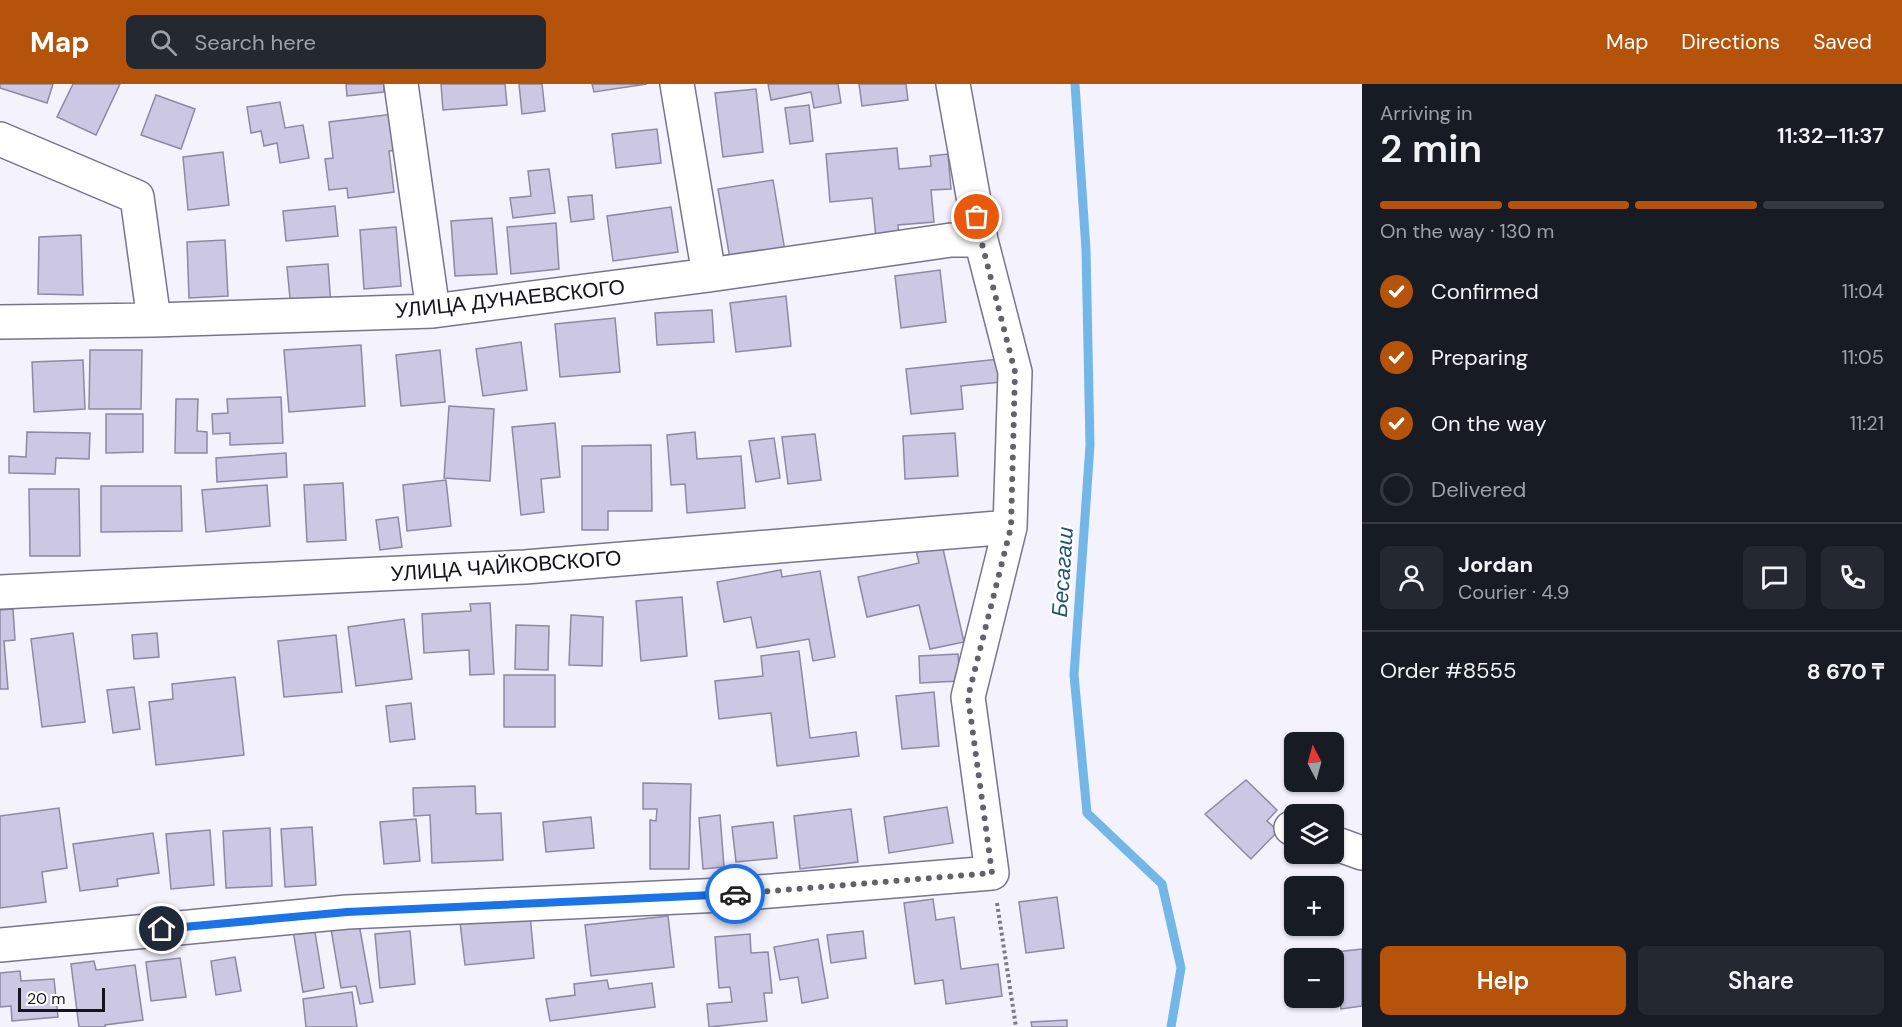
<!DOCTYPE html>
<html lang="en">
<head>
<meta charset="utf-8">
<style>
  :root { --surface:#171b24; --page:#242831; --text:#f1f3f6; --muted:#9ea1a6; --line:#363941; --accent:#b45309 }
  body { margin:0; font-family:"DM Sans",sans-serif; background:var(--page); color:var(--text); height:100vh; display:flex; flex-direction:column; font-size:22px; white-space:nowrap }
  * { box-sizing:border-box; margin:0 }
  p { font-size:20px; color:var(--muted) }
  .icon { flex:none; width:33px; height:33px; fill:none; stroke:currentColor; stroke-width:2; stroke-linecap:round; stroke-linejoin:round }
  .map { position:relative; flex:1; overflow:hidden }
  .drawer { display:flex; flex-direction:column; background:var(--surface); width:540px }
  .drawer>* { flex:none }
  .needle { width:39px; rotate:354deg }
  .buttons { position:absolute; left:1284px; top:648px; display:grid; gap:12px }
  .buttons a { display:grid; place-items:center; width:60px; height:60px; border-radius:9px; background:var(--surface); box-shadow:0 2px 4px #0004; font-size:30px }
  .scale { position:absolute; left:18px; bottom:15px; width:87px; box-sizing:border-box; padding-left:6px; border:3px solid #15131c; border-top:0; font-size:16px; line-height:21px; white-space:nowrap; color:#15131c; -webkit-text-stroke:4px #fff; paint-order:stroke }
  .pin { position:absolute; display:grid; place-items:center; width:51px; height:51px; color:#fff; margin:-26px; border:3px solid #fff; border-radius:50%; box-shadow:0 2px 6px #0007 }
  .courier { position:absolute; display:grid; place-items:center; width:60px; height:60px; margin:-30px; border:4px solid #1a73e8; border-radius:50%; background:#fff; color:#222; box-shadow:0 2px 8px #0007 }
  .head em { font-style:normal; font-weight:600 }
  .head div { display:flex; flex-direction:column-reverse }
  .head { display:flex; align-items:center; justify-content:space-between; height:102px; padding:0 18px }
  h1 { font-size:39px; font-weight:600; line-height:45px }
  .bar { display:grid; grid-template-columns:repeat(4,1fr); gap:9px 6px; align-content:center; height:72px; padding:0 18px }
  .bar i { height:8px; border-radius:4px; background:var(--line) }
  .bar .selected { background:var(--accent) }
  .bar p { grid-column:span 4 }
  .line { display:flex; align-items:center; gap:15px; padding:0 18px; border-top:2px solid var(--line) }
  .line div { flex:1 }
  .round { display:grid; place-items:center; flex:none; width:63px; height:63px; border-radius:9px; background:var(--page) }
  ol { padding:0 18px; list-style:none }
  li { display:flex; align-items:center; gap:18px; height:66px }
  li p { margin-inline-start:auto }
  li .icon { padding:6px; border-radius:50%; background:var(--accent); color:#fff; stroke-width:4 }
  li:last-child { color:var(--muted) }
  li i { width:33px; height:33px; border:3px solid var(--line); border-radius:50% }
  .primary-button { display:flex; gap:12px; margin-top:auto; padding:12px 18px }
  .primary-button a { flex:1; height:69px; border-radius:9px; background:var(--accent); color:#fff; font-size:24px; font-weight:600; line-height:69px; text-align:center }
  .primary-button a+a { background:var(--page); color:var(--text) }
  header { display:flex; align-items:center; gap:36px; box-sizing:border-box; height:84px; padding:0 30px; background:var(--accent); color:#fff }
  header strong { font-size:28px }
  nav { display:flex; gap:33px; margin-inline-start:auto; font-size:21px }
  .search { width:420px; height:54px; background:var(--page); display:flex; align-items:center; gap:15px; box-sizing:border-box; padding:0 21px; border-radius:9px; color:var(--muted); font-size:22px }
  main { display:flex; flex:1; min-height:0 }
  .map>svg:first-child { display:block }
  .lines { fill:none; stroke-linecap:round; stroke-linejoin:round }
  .stream { stroke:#73b7e8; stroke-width:9 }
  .building { fill:#ccc7e2; stroke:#8d89a2; stroke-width:1.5 }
  .minor-casing { stroke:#79748d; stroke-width:36 }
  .path { stroke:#7c7a84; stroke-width:4; stroke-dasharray:3 3; stroke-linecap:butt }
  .minor { stroke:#fff; stroke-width:33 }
  .done { stroke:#63616b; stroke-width:6; stroke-dasharray:0 10.8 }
  .route { stroke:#1a73e8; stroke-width:8 }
  .labels { text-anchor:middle; stroke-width:5; stroke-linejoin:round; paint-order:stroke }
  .street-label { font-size:21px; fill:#15131c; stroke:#fff }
  .water-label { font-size:22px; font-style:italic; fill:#1f5274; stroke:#fff }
</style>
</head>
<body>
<header>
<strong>Map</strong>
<div class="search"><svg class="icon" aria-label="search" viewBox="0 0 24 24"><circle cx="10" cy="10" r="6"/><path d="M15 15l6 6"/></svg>Search here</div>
<nav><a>Map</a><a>Directions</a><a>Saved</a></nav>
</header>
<main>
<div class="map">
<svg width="1362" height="943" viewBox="0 0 1362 943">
  <rect width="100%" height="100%" fill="#f4f2fd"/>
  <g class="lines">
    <path class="stream" d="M1075 0 1086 166 1090 361 1074 591 1087 729 1162 800 1181 884 1171 943"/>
  </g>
  <path class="building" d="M0 0H53L47 19 0 4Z
    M73 0H120L96 51 57 33Z
    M346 0H384V8L347 12Z
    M441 0H505L507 21 443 26Z
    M519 0H542L545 27 522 30Z
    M592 0H647L594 8Z
    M768 0H838L841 19 814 24 811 8 771 16Z
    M859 0H906L908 16 862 22Z
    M756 5 763 68 723 73 715 9Z
    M156 11 195 25 181 65 141 51Z
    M280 18 285 44 303 41 309 74 280 79 277 59 264 62 261 47 251 49 247 23Z
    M809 21 813 57 790 60 785 24Z
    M393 30 398 66 389 67 394 108 348 114 347 104 329 106 325 75 333 74 329 38Z
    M657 45 661 79 616 84 612 50Z
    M897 64 899 85 931 82 930 72 948 70 951 105 931 106 934 138 898 141 899 152 876 154 872 114 830 118 826 70Z
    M223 68 229 121 188 126 183 73Z
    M549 85 555 129 513 134 510 114 531 112 528 87Z
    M773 96 785 167 730 175 718 105Z
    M592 111 594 135 571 138 568 113Z
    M335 122 338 152 286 157 283 127Z
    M671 123 678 168 613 177 607 132Z
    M492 134 497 190 455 192 451 137Z
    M556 139 559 185 511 190 507 143Z
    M396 143 401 202 364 205 360 146Z
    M81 151 83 211 38 210 39 153Z
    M225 156 228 212 189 214 187 158Z
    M328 180 331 222 291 225 287 183Z
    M940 186 946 238 901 244 895 192Z
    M786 212 791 262 736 268 730 219Z
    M712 226 714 258 657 261 655 229Z
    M615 234 620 288 560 293 555 240Z
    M521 258 527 306 483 312 476 265Z
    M361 261 365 322 289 328 284 266Z
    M90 266H142L141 325H89Z
    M440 266 445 318 401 322 396 271Z
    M999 275 1001 298 961 302 963 325 911 330 906 285Z
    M83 276 85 325 34 328 32 278Z
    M281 313 283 359 230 361V349L213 350 212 330 228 329 227 315Z
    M176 315H198L197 347 207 348V369H175Z
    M449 322 494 325 490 397 444 394Z
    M106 330H143V368L106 369Z
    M555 339 560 393 541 395 544 428 521 431 512 343Z
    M27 348 90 349 89 375 56 374 55 390 9 389V372L26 373Z
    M695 348 697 375 741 372 745 424 687 429 685 400 671 401 667 351Z
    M955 349 958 392 905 395 903 352Z
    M815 350 821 396 788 400 782 353Z
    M774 354 780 394 756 398 749 357Z
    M651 361 652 427H608V446H582V362Z
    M286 369 287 393 217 398 216 374Z
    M446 396 451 442 407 447 403 401Z
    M343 399 346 456 307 458 304 401Z
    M267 401 270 442 206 448 202 406Z
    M101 402H181L182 447 101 448Z
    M29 405H79L80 472H30Z
    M398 433 402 463 380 466 376 436Z
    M941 456 964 558 930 565 919 521 867 533 858 493 919 479 915 462Z
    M781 486 782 493 820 487 835 573 813 577 809 555 757 564 751 533 724 538 717 498Z
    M682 513 687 572 641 577 636 517Z
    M490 519 494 590 470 591 469 566 424 569 422 530 471 527 470 520Z
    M13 525 15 556 4 557 8 605H0V526Z
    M571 531 603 533 602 582 569 581Z
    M404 535 412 595 356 602 348 543Z
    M516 541 549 542 548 586 515 585Z
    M73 549 85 638 42 643 31 555Z
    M157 549 159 573 134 575 132 551Z
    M336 551 342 608 284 613 278 557Z
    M799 567 810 654 856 648 859 672 777 682 771 629 719 635 715 597 763 592 761 572Z
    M958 570 960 597 920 599 919 572Z
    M504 591H555V643H504Z
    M235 593 244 671 156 681 149 618 173 615 172 600Z
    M134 603 140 645 113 649 107 606Z
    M934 608 939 662 902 665 896 612Z
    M411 619 415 655 390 658 386 622Z
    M1246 696 1277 726 1267 737 1278 747 1251 775 1205 730Z
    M643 699 691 700 689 785H650V736L656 737 657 725H643Z
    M475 702 476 730 501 729 503 776 432 779 430 731 414 732 413 704Z
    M947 723 953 759 889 769 884 733Z
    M59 724 67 784 42 788 46 818 0 824V732Z
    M851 725 858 778 800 785 794 732Z
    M720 731 724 783 703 785 699 734Z
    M591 733 594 764 546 768 543 738Z
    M416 735 420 777 384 780 380 738Z
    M773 738 777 774 736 778 732 743Z
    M312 743 316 801 285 803 281 745Z
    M270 744 272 802 226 804 223 747Z
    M210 746 214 801 171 805 166 750Z
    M153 749 159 789 117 795 118 802 80 807 73 760Z
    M1057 813 1064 864 1026 869 1019 818Z
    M933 815 936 836 954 833 961 885 998 880 1002 912 946 920 943 896 915 900 904 819Z
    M530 830 534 874 465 881 460 838Z
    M668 832 674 883 591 892 585 841Z
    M359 840 373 918 360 920 356 902 341 904 331 845Z
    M314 842 324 904 303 908 293 846Z
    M410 847 415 900 380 904 375 850Z
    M863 847 866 874 831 879 827 851Z
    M750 850 751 869 768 868 772 909H764L767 937 709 943 707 920 732 918 730 903 719 904 715 853Z
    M818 855 828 914 802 919 798 893 780 896 774 863Z
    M1362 865V922L1341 925 1339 907 1334 908V874H1328L1327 869Z
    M235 873 241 907 216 911 211 877Z
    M180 874 186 913 151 917 146 878Z
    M94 877 96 886 135 881 143 936 105 941V943H79L71 880Z
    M20 887 21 897 54 895 58 933 12 937 11 922 0 923V889Z
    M607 896 609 905 652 899 655 923 550 937 546 915 575 911 574 900Z
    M352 908 357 943H306L303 915Z
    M1067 936V943H1032L1031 938Z"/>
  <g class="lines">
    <g class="minor-casing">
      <path id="minor" d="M401 0 433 227
        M677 0 709 191
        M0 55 137 113 154 236
        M0 238 154 236 433 227 709 191 951 156H981
        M0 508 525 483 1010 443
        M1291 744 1294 745
        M1334 759 1362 769
        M0 861 347 828 723 811 992 789 968 613 1010 443 1015 288 981 156 953 0"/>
    </g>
    <path class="path" d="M997 819 1016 943"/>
    <use href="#minor" class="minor"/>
  </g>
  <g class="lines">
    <path class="done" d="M735 810 992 789 968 613 1011 443 1015 288 981 156 977 133"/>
    <path class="route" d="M162 845 347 828 735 810"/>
  </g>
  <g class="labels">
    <g class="street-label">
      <text transform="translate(510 215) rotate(-6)" y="7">УЛИЦА ДУНАЕВСКОГО</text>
      <text transform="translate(506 482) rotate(-4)" y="7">УЛИЦА ЧАЙКОВСКОГО</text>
    </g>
    <g class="water-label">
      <text transform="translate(1062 488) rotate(-86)" y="8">Бесагаш</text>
    </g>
  </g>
</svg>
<div class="buttons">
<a><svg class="needle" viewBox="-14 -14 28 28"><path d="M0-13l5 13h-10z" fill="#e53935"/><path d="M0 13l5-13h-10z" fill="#9ea1a6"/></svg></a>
<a><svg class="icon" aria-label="layers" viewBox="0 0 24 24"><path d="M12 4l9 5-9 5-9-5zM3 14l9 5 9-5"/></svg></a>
<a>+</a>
<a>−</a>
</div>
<div class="scale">20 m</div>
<div class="pin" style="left:977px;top:133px;background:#ea580c"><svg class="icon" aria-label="bag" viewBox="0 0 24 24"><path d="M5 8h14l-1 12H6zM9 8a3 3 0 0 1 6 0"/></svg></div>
<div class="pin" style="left:162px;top:845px;background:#1f2937"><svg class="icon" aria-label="home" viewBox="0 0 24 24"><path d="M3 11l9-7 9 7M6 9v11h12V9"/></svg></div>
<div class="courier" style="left:735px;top:810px"><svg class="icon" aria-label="car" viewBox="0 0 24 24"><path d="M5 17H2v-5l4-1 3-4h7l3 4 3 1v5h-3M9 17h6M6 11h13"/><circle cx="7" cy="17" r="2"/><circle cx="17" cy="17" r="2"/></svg></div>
</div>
<section class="drawer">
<div class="head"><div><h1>2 min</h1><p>Arriving in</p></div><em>11:32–11:37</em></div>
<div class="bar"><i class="selected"></i><i class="selected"></i><i class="selected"></i><i></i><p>On the way · 130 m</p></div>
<ol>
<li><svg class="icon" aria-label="check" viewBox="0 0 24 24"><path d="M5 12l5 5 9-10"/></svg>Confirmed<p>11:04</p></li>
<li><svg class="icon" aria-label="check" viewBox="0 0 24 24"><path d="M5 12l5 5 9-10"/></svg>Preparing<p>11:05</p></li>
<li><svg class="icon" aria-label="check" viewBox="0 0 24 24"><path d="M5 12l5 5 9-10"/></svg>On the way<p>11:21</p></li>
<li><i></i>Delivered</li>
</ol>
<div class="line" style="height:108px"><a class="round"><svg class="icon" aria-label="person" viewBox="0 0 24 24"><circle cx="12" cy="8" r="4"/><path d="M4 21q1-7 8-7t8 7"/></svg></a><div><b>Jordan</b><p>Courier · 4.9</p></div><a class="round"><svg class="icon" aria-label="chat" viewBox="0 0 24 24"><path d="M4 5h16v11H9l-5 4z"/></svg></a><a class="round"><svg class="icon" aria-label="phone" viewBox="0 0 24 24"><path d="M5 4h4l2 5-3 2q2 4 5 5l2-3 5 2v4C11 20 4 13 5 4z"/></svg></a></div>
<div class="line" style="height:78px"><div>Order #8555</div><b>8 670 ₸</b></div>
<div class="primary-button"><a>Help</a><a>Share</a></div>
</section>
</main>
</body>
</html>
